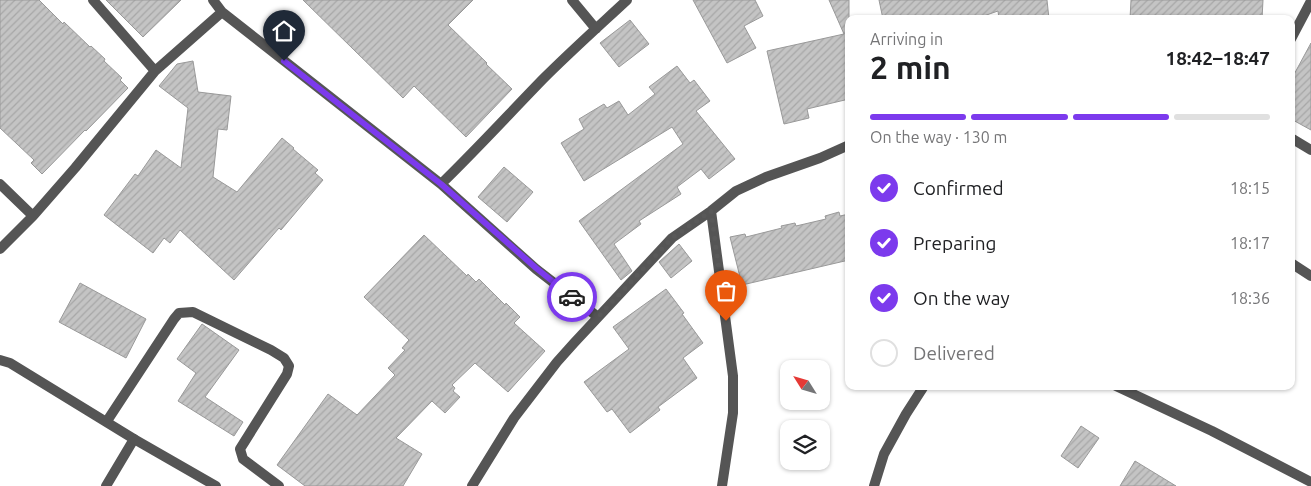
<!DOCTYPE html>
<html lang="en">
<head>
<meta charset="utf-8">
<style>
  :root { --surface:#fff; --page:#f6f6f6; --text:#202124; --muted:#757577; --line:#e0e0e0; --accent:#7c3aed }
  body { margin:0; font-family:Ubuntu,sans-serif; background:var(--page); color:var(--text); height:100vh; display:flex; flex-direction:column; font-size:19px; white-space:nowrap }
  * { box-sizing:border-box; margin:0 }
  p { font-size:16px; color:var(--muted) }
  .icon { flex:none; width:28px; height:28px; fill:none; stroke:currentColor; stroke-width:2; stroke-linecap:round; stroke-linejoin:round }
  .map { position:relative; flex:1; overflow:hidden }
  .details { position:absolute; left:845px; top:15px; width:450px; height:375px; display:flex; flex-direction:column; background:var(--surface); border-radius:10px; box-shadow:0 1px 4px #0004 }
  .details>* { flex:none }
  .needle { width:32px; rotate:307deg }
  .fabs { position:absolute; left:780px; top:360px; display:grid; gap:10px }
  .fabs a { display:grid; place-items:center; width:50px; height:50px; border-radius:10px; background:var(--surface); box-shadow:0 1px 4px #0004; font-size:25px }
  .pin { position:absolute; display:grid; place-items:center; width:42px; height:42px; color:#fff; margin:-51px -21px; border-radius:50% 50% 50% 0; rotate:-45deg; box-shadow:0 0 5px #0007 }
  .pin .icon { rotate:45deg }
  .courier { position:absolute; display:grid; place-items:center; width:50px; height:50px; margin:-25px; border:4px solid #7c3aed; border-radius:50%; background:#fff; color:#222; box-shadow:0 1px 6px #0007 }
  .headline em { font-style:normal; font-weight:600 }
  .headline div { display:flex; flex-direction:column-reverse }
  .headline { display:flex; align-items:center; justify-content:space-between; height:85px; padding:0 25px }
  h1 { font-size:32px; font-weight:600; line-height:38px }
  .bar { display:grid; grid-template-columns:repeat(4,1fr); gap:8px 5px; align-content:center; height:60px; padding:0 25px }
  .bar i { height:6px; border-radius:4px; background:var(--line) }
  .bar .selected { background:var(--accent) }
  .bar p { grid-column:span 4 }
  ol { padding:0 25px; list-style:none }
  li { display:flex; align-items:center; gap:15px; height:55px }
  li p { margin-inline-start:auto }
  li .icon { padding:5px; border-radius:50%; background:var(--accent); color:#fff; stroke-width:4 }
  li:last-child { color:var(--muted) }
  li i { width:28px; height:28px; border:2px solid var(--line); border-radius:50% }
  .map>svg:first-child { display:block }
  .building { fill:url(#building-hatch); stroke:#999 }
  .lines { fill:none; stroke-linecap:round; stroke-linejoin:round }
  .service { stroke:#555; stroke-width:10 }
  .minor { stroke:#555; stroke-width:10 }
  .done { stroke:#595959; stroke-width:5; stroke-dasharray:0 9 }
  .route { stroke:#7c3aed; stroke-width:6 }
</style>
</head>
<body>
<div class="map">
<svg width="1311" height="486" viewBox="0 0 1311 486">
  <defs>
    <pattern id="building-hatch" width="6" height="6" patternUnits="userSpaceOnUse" patternTransform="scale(1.25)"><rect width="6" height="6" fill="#c4c4c4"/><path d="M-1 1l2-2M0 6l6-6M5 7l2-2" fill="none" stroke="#a7a7a7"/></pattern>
  </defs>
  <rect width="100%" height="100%" fill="#fff"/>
  <path class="building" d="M0 0H39L63 24 64 22 90 47 91 46 105 59 104 61 122 78 120 80 128 88 86 131 85 130 42 174 31 163 34 160 0 128Z
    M106 0H181L143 37Z
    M303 0H473L448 25 487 63 486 64 512 89 466 137 414 86 403 98Z
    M693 0H755L763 16 744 26 756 48 727 63Z
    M829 0H849V99L807 109 809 118 784 124 767 51 844 34Z
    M879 0H1047L1049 19H999L998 11 975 19H883Z
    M1131 0H1263L1262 19H1130Z
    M630 20 649 44 619 67 600 43Z
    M1311 43V130L1291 119V80Z
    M193 61 198 92 231 96 227 130 218 129 213 177 237 192 282 138 294 148 293 149 318 170 315 173 323 180 281 230 279 228 234 280 180 230 170 243 164 238 153 253 104 215 135 174 138 176 156 150 181 168 188 108 159 86 177 64Z
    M677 66 690 83 694 80 710 101 696 111 735 159 709 179 701 169 677 187 681 194 639 221 641 224 614 244 632 271 621 280 579 221 683 144 672 127 584 181 561 143 584 129 579 119 604 104 607 108 619 101 628 115 655 94 649 87Z
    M504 167 533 192 507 222 478 197Z
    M839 212 840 216 849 214V260L742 285 730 237 745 234 746 237 782 228 781 226 795 223 796 226 826 219 825 216Z
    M424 235 467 276 468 274 476 282 479 279 505 305 506 303 520 317 514 323 545 351 508 392 475 363 452 385 455 388 453 391 460 397 445 413 432 401 396 438 422 454 403 486H305L277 465 328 394 357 415 395 375 388 368 405 350 402 348 409 340 364 297Z
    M679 244 692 261 671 278 659 262Z
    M80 283 146 319 126 358 59 322Z
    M666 289 684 313 682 314 703 343 683 358 697 378 658 407 660 410 630 433 612 409 607 412 584 382 629 349 613 327Z
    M202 324 239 350 205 397 243 422 234 436 178 401 196 373 177 359Z
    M1081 426 1099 438 1078 468 1061 456Z
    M1135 461 1176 486H1120Z"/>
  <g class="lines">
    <path class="service" d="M106 486 134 439"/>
    <path class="minor" d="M93 0 155 71
      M213 0 222 12 441 184 536 269 598 317
      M572 0 596 29
      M1291 39 1311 1
      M1291 138 1311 150
      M0 184 33 216
      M441 184C476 150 509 114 543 79 570 52 599 26 627 0
      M711 211 733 376V413L722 486
      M0 249 33 216 75 168 155 71 222 12
      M1291 263 1311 276
      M0 360 10 363 134 439 216 486
      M1116 386 1212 431 1311 482
      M107 421 174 319 179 313 193 312 271 350 284 358 289 366 287 374 240 449 243 459 279 486
      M472 486 514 418 557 362 574 343 672 238 711 211 736 191 766 177 820 158 849 145
      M874 486 884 454 906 414 924 386"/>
  </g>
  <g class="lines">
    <path class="done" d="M572 297 598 317 672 238 711 211 726 321"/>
    <path class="route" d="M284 61 441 184 536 268 572 297"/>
  </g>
</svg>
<div class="fabs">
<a><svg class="needle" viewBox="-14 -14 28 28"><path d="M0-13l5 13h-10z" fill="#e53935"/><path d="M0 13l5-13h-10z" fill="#757577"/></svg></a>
<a><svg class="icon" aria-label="layers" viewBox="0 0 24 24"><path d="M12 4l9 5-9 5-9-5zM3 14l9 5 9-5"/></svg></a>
</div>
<div class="pin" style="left:726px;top:321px;background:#ea580c"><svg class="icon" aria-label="bag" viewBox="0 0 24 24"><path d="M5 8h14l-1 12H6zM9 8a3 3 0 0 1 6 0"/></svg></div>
<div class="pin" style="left:284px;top:61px;background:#1f2937"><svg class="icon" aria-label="home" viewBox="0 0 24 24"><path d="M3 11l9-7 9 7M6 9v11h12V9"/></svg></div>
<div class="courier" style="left:572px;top:297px"><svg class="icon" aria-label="car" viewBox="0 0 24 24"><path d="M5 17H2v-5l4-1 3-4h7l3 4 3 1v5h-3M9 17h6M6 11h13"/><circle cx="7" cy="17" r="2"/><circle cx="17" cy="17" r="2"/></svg></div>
<section class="details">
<div class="headline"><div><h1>2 min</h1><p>Arriving in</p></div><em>18:42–18:47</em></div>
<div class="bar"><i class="selected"></i><i class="selected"></i><i class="selected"></i><i></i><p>On the way · 130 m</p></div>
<ol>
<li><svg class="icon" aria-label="check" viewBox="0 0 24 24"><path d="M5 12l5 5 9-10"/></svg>Confirmed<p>18:15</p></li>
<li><svg class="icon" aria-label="check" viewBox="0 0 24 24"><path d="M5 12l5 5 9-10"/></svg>Preparing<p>18:17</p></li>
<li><svg class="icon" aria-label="check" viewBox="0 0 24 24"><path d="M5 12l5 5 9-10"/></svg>On the way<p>18:36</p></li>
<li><i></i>Delivered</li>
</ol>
</section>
</div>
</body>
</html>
